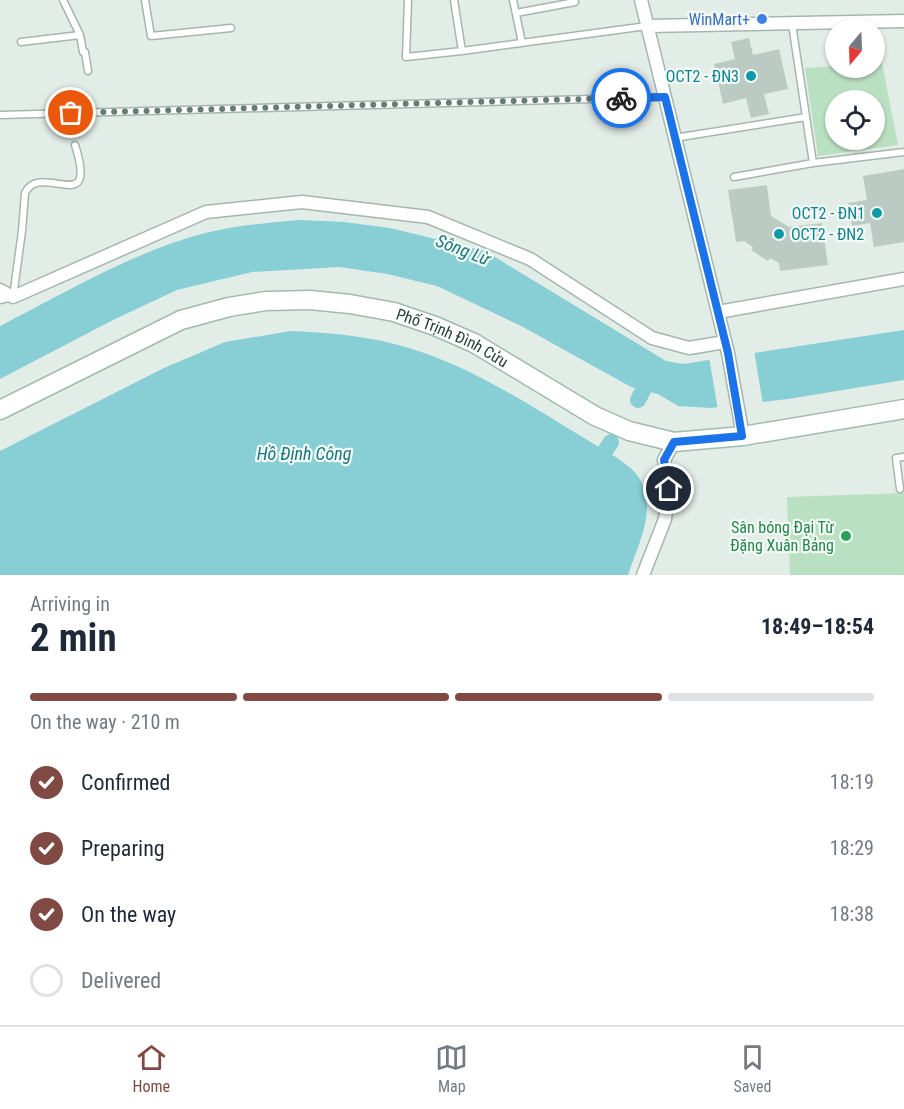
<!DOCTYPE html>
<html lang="en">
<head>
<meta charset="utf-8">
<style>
  :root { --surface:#fff; --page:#f6f6f7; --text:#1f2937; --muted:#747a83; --line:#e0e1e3; --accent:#814944 }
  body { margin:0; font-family:"Roboto Condensed",sans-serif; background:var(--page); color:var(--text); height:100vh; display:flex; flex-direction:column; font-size:22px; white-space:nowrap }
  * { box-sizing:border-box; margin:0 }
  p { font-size:20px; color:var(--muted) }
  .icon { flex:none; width:33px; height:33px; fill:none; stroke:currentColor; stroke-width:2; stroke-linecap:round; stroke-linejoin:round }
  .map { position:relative; height:575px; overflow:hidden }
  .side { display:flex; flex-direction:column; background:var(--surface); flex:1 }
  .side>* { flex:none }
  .needle { width:39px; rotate:199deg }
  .tools { position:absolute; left:825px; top:18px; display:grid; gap:12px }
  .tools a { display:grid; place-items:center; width:60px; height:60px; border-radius:50%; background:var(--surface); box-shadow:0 2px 4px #0004; font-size:30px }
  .pin { position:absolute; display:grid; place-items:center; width:51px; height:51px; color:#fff; margin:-26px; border:3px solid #fff; border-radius:50%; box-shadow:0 2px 6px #0007 }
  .courier { position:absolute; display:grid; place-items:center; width:60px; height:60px; margin:-30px; border:4px solid #1a73e8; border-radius:50%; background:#fff; color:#222; box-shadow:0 2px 8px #0007 }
  .overview em { font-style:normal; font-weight:700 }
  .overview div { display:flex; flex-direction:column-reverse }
  .overview { display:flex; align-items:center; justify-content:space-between; height:102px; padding:0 30px }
  h1 { font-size:39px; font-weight:700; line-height:45px }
  .bar { display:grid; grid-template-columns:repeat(4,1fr); gap:9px 6px; align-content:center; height:72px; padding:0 30px }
  .bar i { height:8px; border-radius:4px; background:var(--line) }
  .bar .selected { background:var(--accent) }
  .bar p { grid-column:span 4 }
  ol { padding:0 30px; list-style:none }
  li { display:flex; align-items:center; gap:18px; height:66px }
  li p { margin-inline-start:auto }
  li .icon { padding:6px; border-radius:50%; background:var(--accent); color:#fff; stroke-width:4 }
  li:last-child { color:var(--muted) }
  li i { width:33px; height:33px; border:3px solid var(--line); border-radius:50% }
  .menu { display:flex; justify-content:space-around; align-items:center; height:84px; border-top:2px solid var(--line); background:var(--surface); font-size:16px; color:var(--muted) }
  .menu a { display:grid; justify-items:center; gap:3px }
  .menu .selected { color:var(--accent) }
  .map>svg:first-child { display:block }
  .green { fill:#bae0c2; fill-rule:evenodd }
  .water { fill:#88cfd5 }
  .pier { fill:#e3ede8 }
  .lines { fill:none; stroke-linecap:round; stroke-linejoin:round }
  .canal { stroke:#88cfd5; stroke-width:16 }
  .building { fill:#bbcbc3 }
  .lane-casing { stroke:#a5b6af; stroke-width:9 }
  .street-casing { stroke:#a5b6af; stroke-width:15 }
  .secondary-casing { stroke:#a0baaf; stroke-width:21 }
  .lane { stroke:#fff; stroke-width:6 }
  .street { stroke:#fff; stroke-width:12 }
  .secondary { stroke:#fff; stroke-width:18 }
  .done { stroke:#657d74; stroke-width:6; stroke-dasharray:0 10.8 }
  .route { stroke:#1a73e8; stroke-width:8 }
  .shop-dot { fill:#3f7fe0; stroke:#f3faf6; stroke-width:2 }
  .culture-dot { fill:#0f9aa8; stroke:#f3faf6; stroke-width:2 }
  .leisure-dot { fill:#2e9e5b; stroke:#f3faf6; stroke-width:2 }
  .labels { text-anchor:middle; stroke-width:4.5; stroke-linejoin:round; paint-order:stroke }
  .shop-label { font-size:16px; fill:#366cbe; stroke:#f3faf6; text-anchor:end }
  .culture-label { font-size:16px; fill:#0d838f; stroke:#f3faf6; text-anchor:end }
  .street-label { font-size:16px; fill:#214035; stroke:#f3faf6 }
  .leisure-label { font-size:16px; fill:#27864d; stroke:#f3faf6; text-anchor:end }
  .water-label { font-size:18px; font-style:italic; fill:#18767f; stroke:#f3faf6 }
</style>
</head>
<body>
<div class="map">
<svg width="904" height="575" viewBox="0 0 904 575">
  <rect width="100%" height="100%" fill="#e3ede8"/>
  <path class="green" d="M882 63 898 145 818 156 805 68 835 66 874 68 875 64ZM836 100H874V140H836Z
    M904 493V575H790L787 497Z"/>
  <path class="water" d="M300 220 344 222 390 228 485 251 666 361 683 364 904 330V380L788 399 710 408 678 406 658 394 631 387 523 327 437 286 387 274 339 267 252 272 177 290 113 320 0 379V326C66 292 133 252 205 233 236 225 268 223 300 220Z
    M291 331C331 333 371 336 409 348 485 371 551 420 619 459 625 464 633 469 637 475 660 505 638 544 628 575H0V451L164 368 225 342Z"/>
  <path class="pier" d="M754 350 763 405 718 410 709 357Z"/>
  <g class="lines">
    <path class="canal" d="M638 400 650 377
      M605 451 611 442"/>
  </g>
  <path class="building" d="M749 38 753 55 779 49 788 89 764 94 769 114 751 118 746 98 723 104 714 64 735 59 731 42Z
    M904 169V242L874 247 870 223 852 226 848 203 867 200 863 176Z
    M767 185 771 216 789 227 822 223 828 265 780 271 779 263 770 258 768 261 751 250 753 247 744 241 736 242 728 190Z"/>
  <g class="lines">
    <g class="lane-casing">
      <path id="lane" d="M63 0 80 35 83 52H85L88 71
        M145 0 151 36 231 28
        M408 0 406 57 462 51
        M454 0 462 51 647 26
        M513 0 522 43
        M516 13 575 2
        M792 24 813 163
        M21 42 80 35
        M0 115 665 97
        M674 138 806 117
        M734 177 813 163 904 152
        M0 300 13 297 22 231 25 193C40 160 99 220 75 145
        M900 489 896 458 904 457"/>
    </g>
    <g class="street-casing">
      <path id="street" d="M641 0 728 353 743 436
        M648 26 904 21
        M0 290 13 297 206 212 302 202 428 217 530 259 652 338 689 348 725 342
        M718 312 904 279
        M643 575 665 519 669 489 664 460 674 442"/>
    </g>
    <g class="secondary-casing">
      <g id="secondary">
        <path id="s1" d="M0 410 181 320 229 307 266 301 310 300 350 304 394 312 435 326 474 343 595 416 629 431 674 442 743 436 904 409"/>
      </g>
    </g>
    <use href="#lane" class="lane"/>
    <use href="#street" class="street"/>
    <use href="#secondary" class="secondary"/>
  </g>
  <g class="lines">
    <path class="done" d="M71 113 621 98"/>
    <path class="route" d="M621 98 665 97 728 353 742 436 674 442 664 460 669 489"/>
  </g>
  <circle class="shop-dot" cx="762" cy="19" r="6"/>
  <g class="culture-dot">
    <circle cx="751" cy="76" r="6"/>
    <circle cx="877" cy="213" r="6"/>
    <circle cx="779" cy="234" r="6"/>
  </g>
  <circle class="leisure-dot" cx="846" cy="536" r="6"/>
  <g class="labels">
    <g class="shop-label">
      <text x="750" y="25">WinMart+</text>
    </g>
    <g class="culture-label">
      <text x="739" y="82">OCT2 - ĐN3</text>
      <text x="865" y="219">OCT2 - ĐN1</text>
      <text x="791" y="240" text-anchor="start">OCT2 - ĐN2</text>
    </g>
    <g class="street-label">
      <text dy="6" stroke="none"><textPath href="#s1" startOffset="482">Phố Trịnh Đình Cửu</textPath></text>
    </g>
    <g class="leisure-label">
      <text x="834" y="533">Sân bóng Đại Từ<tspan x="834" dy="18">Đặng Xuân Bảng</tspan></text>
    </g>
    <g class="water-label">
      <text transform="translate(463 250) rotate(21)" y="6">Sông Lừ</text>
      <text x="304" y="460">Hồ Định Công</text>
    </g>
  </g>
</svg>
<div class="tools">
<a><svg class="needle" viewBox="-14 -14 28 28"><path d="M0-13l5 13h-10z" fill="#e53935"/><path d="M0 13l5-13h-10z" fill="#747a83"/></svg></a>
<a><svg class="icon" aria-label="locate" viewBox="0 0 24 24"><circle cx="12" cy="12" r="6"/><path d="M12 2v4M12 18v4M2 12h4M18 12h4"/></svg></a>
</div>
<div class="pin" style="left:71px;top:113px;background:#ea580c"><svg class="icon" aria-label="bag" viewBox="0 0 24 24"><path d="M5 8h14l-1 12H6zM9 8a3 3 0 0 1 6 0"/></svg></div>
<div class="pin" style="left:669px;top:489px;background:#1f2937"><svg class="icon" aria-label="home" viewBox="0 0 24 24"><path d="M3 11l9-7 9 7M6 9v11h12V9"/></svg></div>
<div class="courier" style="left:621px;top:98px"><svg class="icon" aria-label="bike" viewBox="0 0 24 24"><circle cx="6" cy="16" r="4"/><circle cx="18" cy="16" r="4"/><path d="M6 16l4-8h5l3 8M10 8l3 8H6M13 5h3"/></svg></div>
</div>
<section class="side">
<div class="overview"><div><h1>2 min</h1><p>Arriving in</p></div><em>18:49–18:54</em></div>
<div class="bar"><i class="selected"></i><i class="selected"></i><i class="selected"></i><i></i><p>On the way · 210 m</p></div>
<ol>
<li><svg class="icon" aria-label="check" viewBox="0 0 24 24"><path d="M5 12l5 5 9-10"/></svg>Confirmed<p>18:19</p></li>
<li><svg class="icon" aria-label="check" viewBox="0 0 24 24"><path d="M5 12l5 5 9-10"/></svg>Preparing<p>18:29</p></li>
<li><svg class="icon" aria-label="check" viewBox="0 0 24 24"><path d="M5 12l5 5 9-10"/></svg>On the way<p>18:38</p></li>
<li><i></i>Delivered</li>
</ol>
</section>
<nav class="menu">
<a class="selected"><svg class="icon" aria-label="home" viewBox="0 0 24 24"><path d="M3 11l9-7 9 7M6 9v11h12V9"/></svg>Home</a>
<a><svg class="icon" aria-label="map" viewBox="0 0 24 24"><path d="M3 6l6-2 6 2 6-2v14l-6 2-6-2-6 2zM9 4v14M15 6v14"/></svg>Map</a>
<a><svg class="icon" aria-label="saved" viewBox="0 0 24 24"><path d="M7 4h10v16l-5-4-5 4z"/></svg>Saved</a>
</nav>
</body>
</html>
